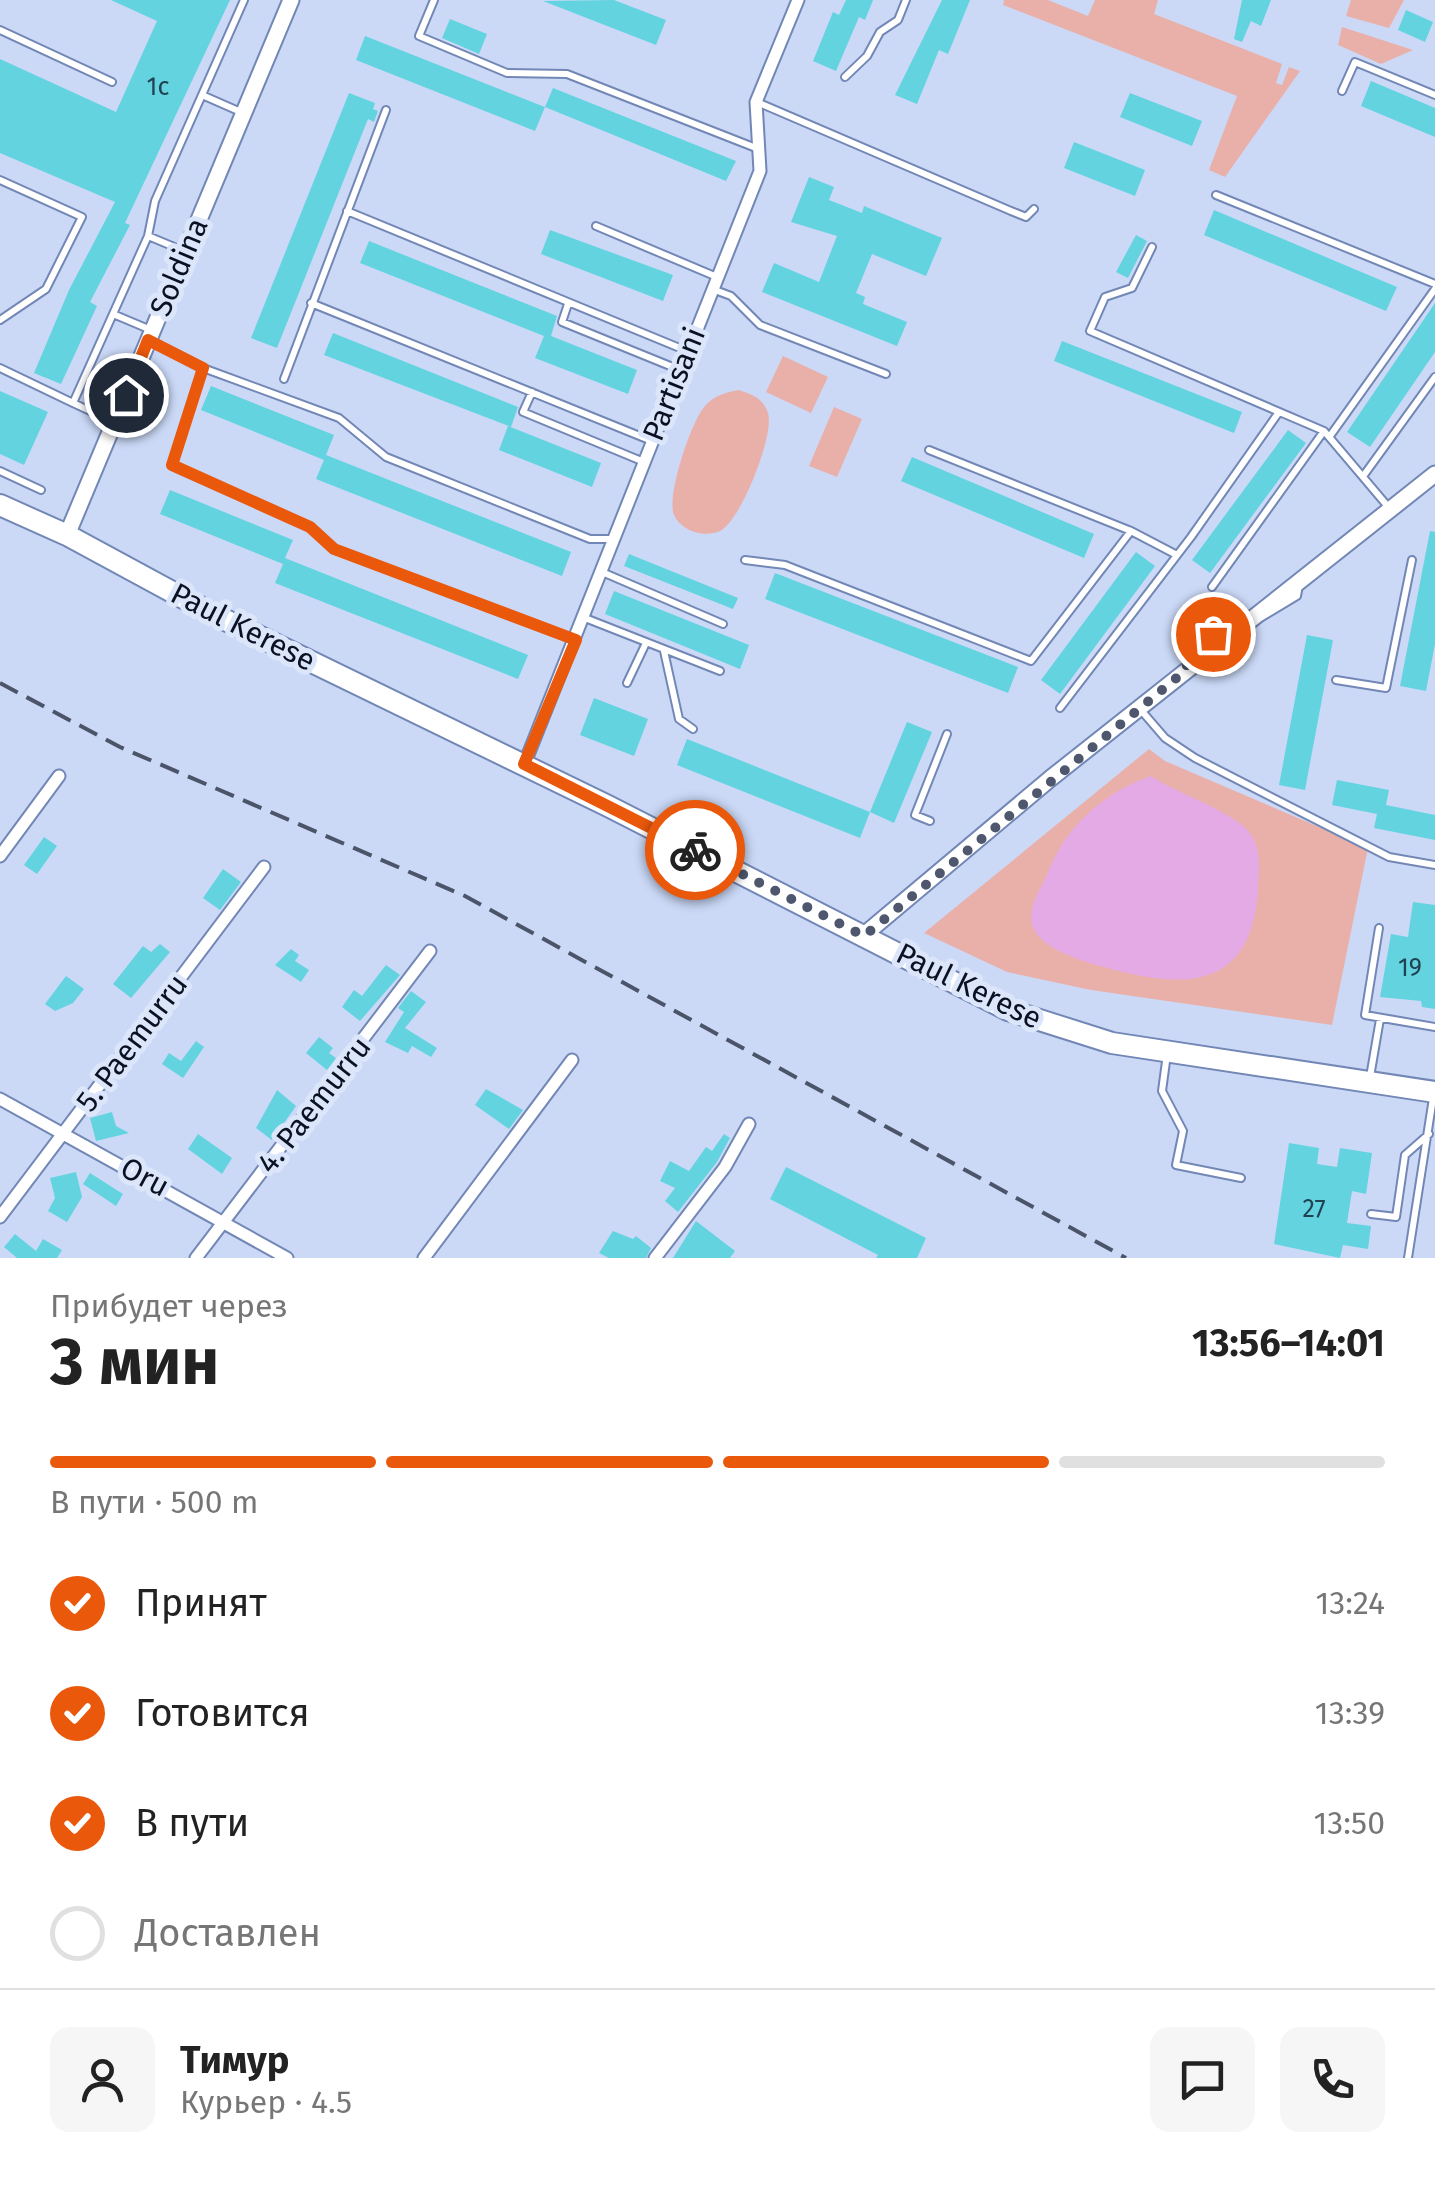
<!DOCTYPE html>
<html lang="ru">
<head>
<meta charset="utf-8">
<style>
  :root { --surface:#fff; --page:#f6f6f6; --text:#222; --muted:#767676; --line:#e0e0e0; --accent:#ea580c }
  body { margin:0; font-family:"Fira Sans",sans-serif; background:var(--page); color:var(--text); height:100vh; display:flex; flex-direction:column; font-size:38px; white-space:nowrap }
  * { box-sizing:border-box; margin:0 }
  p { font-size:32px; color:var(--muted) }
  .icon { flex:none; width:55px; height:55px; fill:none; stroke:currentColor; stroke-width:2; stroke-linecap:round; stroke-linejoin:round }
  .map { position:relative; height:1258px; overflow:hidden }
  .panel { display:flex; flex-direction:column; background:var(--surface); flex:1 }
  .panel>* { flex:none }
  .pin { position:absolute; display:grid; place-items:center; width:85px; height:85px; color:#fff; margin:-42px; border:5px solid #fff; border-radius:50%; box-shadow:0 2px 10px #0007 }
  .courier { position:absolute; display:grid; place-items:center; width:100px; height:100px; margin:-50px; border:8px solid #ea580c; border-radius:50%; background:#fff; color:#222; box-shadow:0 2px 12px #0007 }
  .headline em { font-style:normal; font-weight:700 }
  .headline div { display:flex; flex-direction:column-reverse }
  .headline { display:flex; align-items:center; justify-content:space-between; height:170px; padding:0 50px }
  h1 { font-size:65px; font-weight:700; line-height:75px }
  .bar { display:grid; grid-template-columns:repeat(4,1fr); gap:15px 10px; align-content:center; height:120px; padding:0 50px }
  .bar i { height:12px; border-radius:8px; background:var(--line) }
  .bar .on { background:var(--accent) }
  .bar p { grid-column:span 4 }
  .line { display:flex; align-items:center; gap:25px; padding:0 50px; border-top:2px solid var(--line) }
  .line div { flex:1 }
  .round { display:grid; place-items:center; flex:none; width:105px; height:105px; border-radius:20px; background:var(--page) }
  ol { padding:0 50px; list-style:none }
  li { display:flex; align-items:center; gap:30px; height:110px }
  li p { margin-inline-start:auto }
  li .icon { padding:10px; border-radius:50%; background:var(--accent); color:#fff; stroke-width:4 }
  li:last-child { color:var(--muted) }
  li i { width:55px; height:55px; border:5px solid var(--line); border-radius:50% }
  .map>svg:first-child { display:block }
  .green { fill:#e9b0aa }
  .water { fill:#e4aae5 }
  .building { fill:#63d3e0 }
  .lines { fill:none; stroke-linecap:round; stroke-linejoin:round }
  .lane-casing { stroke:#7287b5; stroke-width:10 }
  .street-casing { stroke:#7287b5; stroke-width:15 }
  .secondary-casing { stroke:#7287b5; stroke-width:19 }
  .highway-casing { stroke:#7287b5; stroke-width:24 }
  .lane { stroke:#fff; stroke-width:6 }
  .street { stroke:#fff; stroke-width:11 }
  .secondary { stroke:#fff; stroke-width:15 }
  .highway { stroke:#fff; stroke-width:20 }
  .rail { stroke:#4b5469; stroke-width:4; stroke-dasharray:20 10; stroke-linecap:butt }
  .done { stroke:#4e576d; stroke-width:10; stroke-dasharray:0 18 }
  .route { stroke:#ea580c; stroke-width:12 }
  .labels { text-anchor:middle; stroke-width:10; stroke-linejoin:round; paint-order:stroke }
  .number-label { font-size:25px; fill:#204252 }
  .street-label { font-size:30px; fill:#0a1122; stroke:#dce6fa }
</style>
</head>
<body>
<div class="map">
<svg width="1435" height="1258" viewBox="0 0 1435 1258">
  <rect width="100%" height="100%" fill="#cbd9f7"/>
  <path class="green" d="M1004 0H1048L1088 16 1095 0H1158L1154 14 1282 64 1276 83 1282 85 1289 67 1300 71 1225 177 1209 170 1237 96 1003 5Z
    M1351 0H1404L1389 28 1346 16Z
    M1342 27 1413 50 1381 64 1338 45Z
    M783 356 828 377 811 413 766 392Z
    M739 390C753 395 763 398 768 413 775 434 741 521 720 531 704 538 681 531 674 515 666 497 691 421 705 406 713 396 727 392 739 390Z
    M834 407 862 419 837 477 809 466Z
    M1149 749 1165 761 1368 848 1332 1025 1091 990 1007 972 924 933Z"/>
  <path class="water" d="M1151 776C1176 793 1232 811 1249 832 1262 849 1259 868 1258 890 1251 992 1183 989 1104 967 1082 961 1041 949 1033 927 1026 907 1042 888 1049 870 1067 825 1105 792 1151 776Z"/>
  <path class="building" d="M111 0H230L125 223 130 225 90 302 97 306 61 384 34 373 69 290 115 202 0 153V59L116 112 157 21Z
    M614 0 666 20 656 45 543 1Z
    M846 0H873L865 20 859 17 836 71 813 61 833 12 839 15Z
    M942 0H970L948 54 939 50 917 104 895 95Z
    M1242 0H1271L1261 26 1251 21 1242 42 1234 39Z
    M1406 10 1433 22 1425 42 1398 30Z
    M450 19 487 34 479 54 442 38Z
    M365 36 545 107 535 131 356 60Z
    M1371 81 1435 108V137L1361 106Z
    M553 88 736 161 726 181 545 107Z
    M349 93 375 103 373 109 378 111 374 122 368 119 277 348 251 338Z
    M1130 93 1202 121 1192 146 1120 117Z
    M1074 142 1145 170 1135 196 1064 168Z
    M809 177 834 187 829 200 862 213 864 206 942 238 926 276 872 254 856 293 865 297 863 304 907 322 897 346 762 292 774 263 819 282 837 236 791 222Z
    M1214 210 1397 287 1386 311 1204 235Z
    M550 230 673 275 663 301 541 254Z
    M1136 235 1147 241 1128 278 1116 272Z
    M369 241 557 316 551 336 637 370 628 394 535 358 544 336 360 263Z
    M1435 303V352L1370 447 1347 432Z
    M333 333 518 407 511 427 324 355Z
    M1062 341 1242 412 1234 433 1054 361Z
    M211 386 334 435 324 460 201 410Z
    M0 391 48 412 24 465 0 454Z
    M508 426 601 463 592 487 499 450Z
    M1288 430 1306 443 1210 573 1192 560Z
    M326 455 571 552 562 576 316 479Z
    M912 457 1094 534 1084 558 901 481Z
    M170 490 293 540 285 558 528 655 518 679 275 583 283 564 160 514Z
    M1430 531 1435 532V644L1426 691 1400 686Z
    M1136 552 1155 566 1060 694 1041 680Z
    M629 554 738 598 733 609 624 566Z
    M775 573 1018 667 1008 693 765 599Z
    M614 591 749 645 740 669 605 614Z
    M1307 635 1333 640 1305 790 1279 785Z
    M594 698 648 719 634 756 580 735Z
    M907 722 932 732 894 823 870 812Z
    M687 739 870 812 860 838 677 765Z
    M1337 780 1389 790 1386 805 1435 815V840L1374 828 1377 814 1332 805Z
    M44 837 57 846 37 874 24 865Z
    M223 869 241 882 220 910 203 898Z
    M1413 902 1435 905V1009L1422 1007 1421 1001 1380 997 1391 934 1408 937Z
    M160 944 170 952 131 998 113 984 143 946 151 952Z
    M291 949 299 955 295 961 309 970 301 982 275 965Z
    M386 965 400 975 360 1021 342 1007 354 990 362 996Z
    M66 976 84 989 73 1003 55 1011 45 1004Z
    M411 991 426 1002 405 1028 437 1048 431 1057 412 1046 408 1053 385 1042 404 1012 398 1008Z
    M319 1037 333 1048 329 1053 336 1058 327 1070 306 1053Z
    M196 1041 204 1047 183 1078 162 1064 169 1053 181 1061Z
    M486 1089 523 1110 509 1129 475 1105Z
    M277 1090 296 1106 272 1140 256 1128Z
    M112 1112 116 1126 129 1133 96 1141 90 1118Z
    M198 1134 232 1158 222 1174 188 1149Z
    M724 1134 730 1138 717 1162 678 1212 665 1201 675 1188 660 1181 670 1161 689 1171 706 1147 712 1151Z
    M1289 1143 1319 1148 1317 1164 1337 1167 1340 1148 1372 1153 1366 1194 1352 1191 1347 1223 1371 1226 1368 1249 1343 1245 1340 1258 1274 1244Z
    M786 1167 926 1238 917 1258H876L878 1255 770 1199Z
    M76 1172 82 1197 67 1222 48 1211 55 1198 50 1178Z
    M90 1173 123 1194 116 1206 83 1184Z
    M696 1221 735 1251 730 1258H673Z
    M613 1231 633 1239 636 1236 651 1248 646 1258H609L599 1253Z
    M15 1234 36 1251 43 1239 62 1250 57 1258H17L4 1247Z"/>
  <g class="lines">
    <g class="lane-casing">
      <path id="lane" d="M434 0 419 36 507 73 567 74 756 148
        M0 30 112 82
        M845 77 867 56 880 32 898 20 906 0
        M1342 91 1355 62 1435 95
        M202 95 243 113
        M757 102 1011 211 1026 217 1034 209
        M0 180 82 217 46 289 0 320
        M1216 195 1435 284
        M347 211 687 351
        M596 226 717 277
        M148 236 184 251
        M1152 247 1132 288 1105 297 1090 331 1324 431 1390 509
        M715 290 731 296 760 325 886 374
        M311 303 652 441
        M568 304 562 322 680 370
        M113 314 151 330
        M151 341 203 368 339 418 386 457 590 539H613
        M0 368 73 403
        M203 368 172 465 311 527 334 549 575 640
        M284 379 386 110
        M532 392 523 412 644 462
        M114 422 73 403 148 236 155 201 244 0
        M1330 436 1435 289
        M929 450 1131 531 1175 554
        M0 471 41 490
        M1364 475 1435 377
        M745 560 785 565 1031 661 1131 531
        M602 572 723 624
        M1212 587 1324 431
        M1262 617 1297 596 1299 585
        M585 618 720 671
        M664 651 679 719 693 729
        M1187 664 1190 653 1231 620 1245 621
        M1336 680 1386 688 1412 560
        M627 683 646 643
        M1060 708 1191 537 1279 412
        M1140 709 1165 738 1195 758 1389 857 1435 865
        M930 821 915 815 947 734
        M1379 928 1365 1015 1435 1027
        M1167 1054 1162 1091 1183 1131 1176 1165 1241 1178
        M1370 1077 1380 1019
        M1371 1214 1396 1217 1405 1155 1429 1134
        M1408 1258 1433 1098"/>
    </g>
    <g class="street-casing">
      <path id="street" d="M524 765 760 171 756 102 798 0
        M0 856 59 776
        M0 1099 287 1258
        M0 1217 264 867
        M196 1258 430 951
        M424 1258 572 1060
        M655 1258 725 1167 749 1124"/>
    </g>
    <g class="secondary-casing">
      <path id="secondary" d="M67 535 291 0
        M864 935 1051 778 1435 474"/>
    </g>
    <g class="highway-casing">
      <path id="highway" d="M0 505 67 535 211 613 608 806 1008 1010 1112 1043 1435 1092"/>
    </g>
    <use href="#lane" class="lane"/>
    <use href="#street" class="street"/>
    <use href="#secondary" class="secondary"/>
    <use href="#highway" class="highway"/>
    <path class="rail" d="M0 683 120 747 465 896 1126 1258"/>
  </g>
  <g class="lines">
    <path class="done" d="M695 850 864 936 1185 671 1190 653 1213 634"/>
    <path class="route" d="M126 395 148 340 203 368 172 465 310 527 334 549 576 640 524 764 695 850"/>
  </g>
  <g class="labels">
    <g class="number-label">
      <text x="158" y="95">1c</text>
      <text x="1410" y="976">19</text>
      <text x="1314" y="1217">27</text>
    </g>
    <g class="street-label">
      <text transform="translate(179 267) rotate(-67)" y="10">Soldina</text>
      <text transform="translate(674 384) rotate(-68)" y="10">Partisani</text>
      <text transform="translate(243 627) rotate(27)" y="10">Paul Kerese</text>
      <text transform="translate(969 986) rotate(26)" y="10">Paul Kerese</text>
      <text transform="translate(132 1043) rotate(-53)" y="10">5. Paemurru</text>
      <text transform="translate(314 1105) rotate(-52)" y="10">4. Paemurru</text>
      <text transform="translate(145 1177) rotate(28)" y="10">Oru</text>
    </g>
  </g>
</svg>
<div class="pin" style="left:1213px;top:634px;background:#ea580c"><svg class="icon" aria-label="bag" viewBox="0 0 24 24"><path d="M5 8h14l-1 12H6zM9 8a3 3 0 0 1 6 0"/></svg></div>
<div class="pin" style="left:126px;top:395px;background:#1f2937"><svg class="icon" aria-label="home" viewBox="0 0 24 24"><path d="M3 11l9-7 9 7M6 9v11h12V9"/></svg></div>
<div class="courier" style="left:695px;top:850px"><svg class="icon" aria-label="bike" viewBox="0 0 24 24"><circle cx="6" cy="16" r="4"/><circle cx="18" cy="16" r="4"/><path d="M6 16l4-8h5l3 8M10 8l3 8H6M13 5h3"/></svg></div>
</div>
<section class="panel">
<div class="headline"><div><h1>3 мин</h1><p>Прибудет через</p></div><em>13:56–14:01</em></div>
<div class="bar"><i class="on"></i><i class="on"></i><i class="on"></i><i></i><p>В пути · 500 m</p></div>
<ol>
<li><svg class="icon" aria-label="check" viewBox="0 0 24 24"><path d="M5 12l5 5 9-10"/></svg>Принят<p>13:24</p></li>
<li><svg class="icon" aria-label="check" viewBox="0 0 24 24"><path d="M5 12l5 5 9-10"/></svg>Готовится<p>13:39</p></li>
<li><svg class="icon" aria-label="check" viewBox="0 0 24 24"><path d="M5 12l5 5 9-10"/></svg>В пути<p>13:50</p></li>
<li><i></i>Доставлен</li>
</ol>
<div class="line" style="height:180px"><a class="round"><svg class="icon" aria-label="person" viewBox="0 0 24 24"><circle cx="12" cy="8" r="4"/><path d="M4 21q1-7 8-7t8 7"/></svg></a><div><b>Тимур</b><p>Курьер · 4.5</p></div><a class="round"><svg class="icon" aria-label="chat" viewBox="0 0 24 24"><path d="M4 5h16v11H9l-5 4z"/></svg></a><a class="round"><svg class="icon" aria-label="phone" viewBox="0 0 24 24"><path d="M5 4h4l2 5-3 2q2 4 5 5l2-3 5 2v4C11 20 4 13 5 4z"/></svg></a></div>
</section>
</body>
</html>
